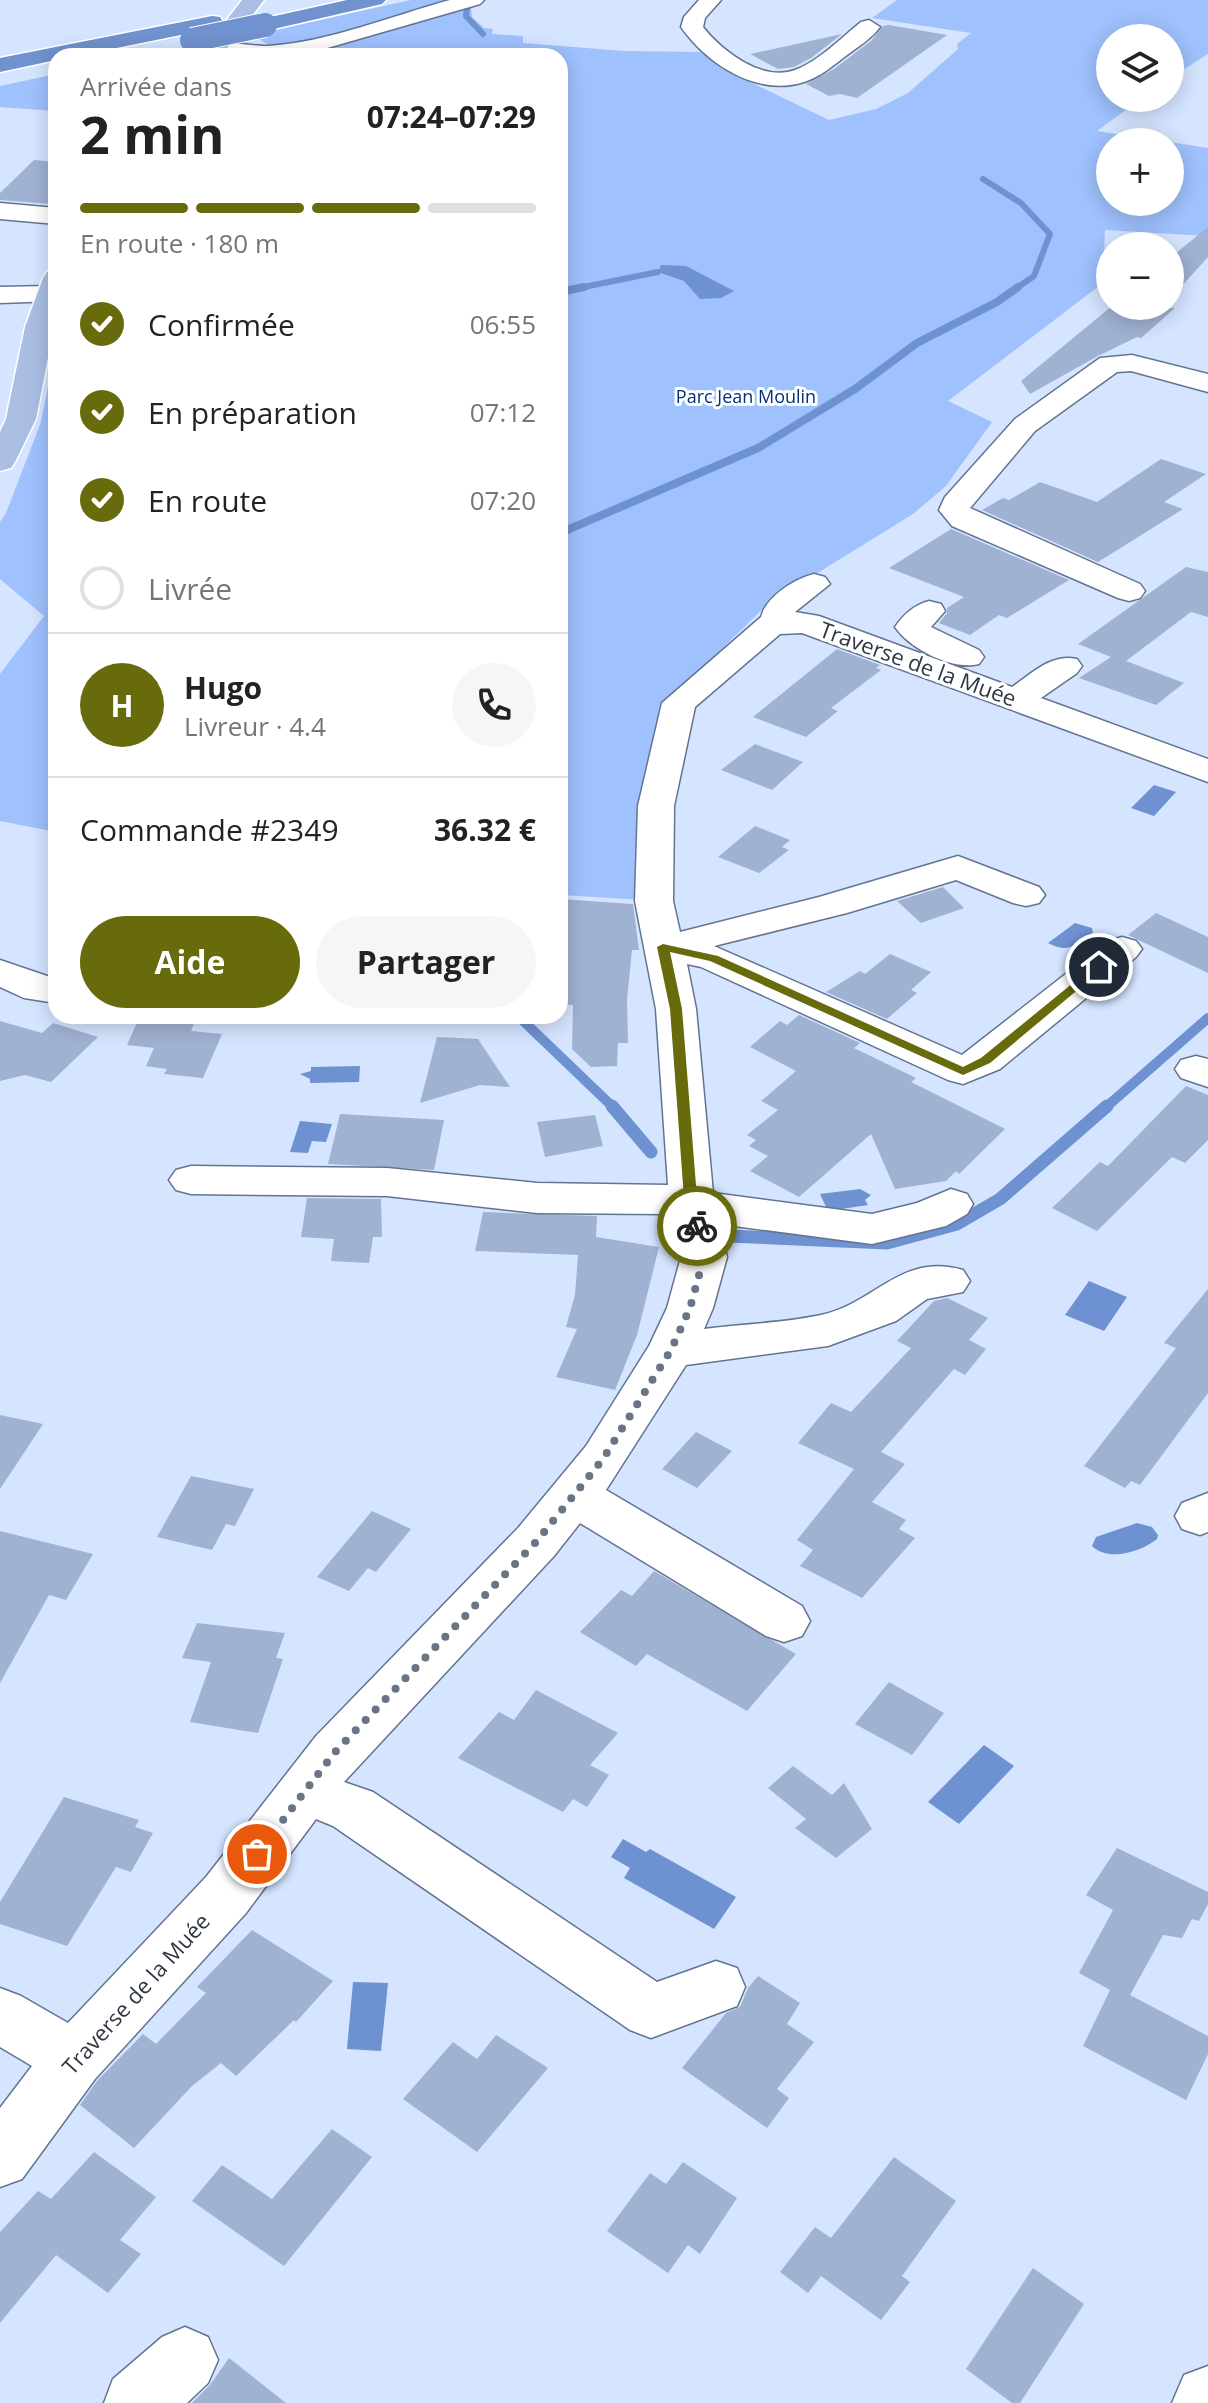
<!DOCTYPE html>
<html lang="fr">
<head>
<meta charset="utf-8">
<style>
  :root { --surface:#fff; --page:#f6f6f6; --text:#222; --muted:#767676; --line:#e0e0e0; --accent:#686b0b }
  body { margin:0; font-family:"Open Sans",sans-serif; background:var(--page); color:var(--text); height:100vh; display:flex; flex-direction:column; font-size:30px; white-space:nowrap }
  * { box-sizing:border-box; margin:0 }
  p { font-size:26px; color:var(--muted) }
  .icon { flex:none; width:44px; height:44px; fill:none; stroke:currentColor; stroke-width:2; stroke-linecap:round; stroke-linejoin:round }
  .map { position:relative; flex:1; overflow:hidden }
  .panel { position:absolute; left:48px; top:48px; width:520px; height:976px; display:flex; flex-direction:column; background:var(--surface); border-radius:24px; box-shadow:0 4px 20px #0003 }
  .panel>* { flex:none }
  .fabs { position:absolute; left:1096px; top:24px; display:grid; gap:16px }
  .fabs a { display:grid; place-items:center; width:88px; height:88px; border-radius:50%; background:var(--surface); box-shadow:0 4px 20px #0003; font-size:40px }
  .pin { position:absolute; display:grid; place-items:center; width:68px; height:68px; color:#fff; margin:-34px; border:4px solid #fff; border-radius:50%; box-shadow:0 2px 8px #0007 }
  .courier { position:absolute; display:grid; place-items:center; width:80px; height:80px; margin:-40px; border:6px solid #686b0b; border-radius:50%; background:#fff; color:#222; box-shadow:0 2px 10px #0007 }
  .overview em { font-style:normal; font-weight:700 }
  .overview div { display:flex; flex-direction:column-reverse }
  .overview { display:flex; align-items:center; justify-content:space-between; height:136px; padding:0 32px }
  h1 { font-size:52px; font-weight:700; line-height:60px }
  .bar { display:grid; grid-template-columns:repeat(4,1fr); gap:12px 8px; align-content:center; height:96px; padding:0 32px }
  .bar i { height:10px; border-radius:6px; background:var(--line) }
  .bar .on { background:var(--accent) }
  .bar p { grid-column:span 4 }
  .line { display:flex; align-items:center; gap:20px; padding:0 32px; border-top:2px solid var(--line) }
  .line div { flex:1 }
  .round { display:grid; place-items:center; flex:none; width:84px; height:84px; border-radius:42px; background:var(--page) }
  ol { padding:0 32px; list-style:none }
  li { display:flex; align-items:center; gap:24px; height:88px }
  li p { margin-inline-start:auto }
  li .icon { padding:8px; border-radius:50%; background:var(--accent); color:#fff; stroke-width:4 }
  li:last-child { color:var(--muted) }
  li i { width:44px; height:44px; border:4px solid var(--line); border-radius:50% }
  .action { display:flex; gap:16px; margin-top:auto; padding:16px 32px }
  .action a { flex:1; height:92px; border-radius:48px; background:var(--accent); color:#fff; font-size:32px; font-weight:700; line-height:92px; text-align:center }
  .action a+a { background:var(--page); color:var(--text) }
  .map>svg:first-child { display:block }
  .green { fill:#9fc1fd }
  .water { fill:#6d91d1 }
  .lines { fill:none; stroke-linecap:round; stroke-linejoin:round }
  .stream-far3 { stroke:#6d91d1; stroke-width:6 }
  .stream-far2 { stroke:#6d91d1; stroke-width:8 }
  .stream-far1 { stroke:#6d91d1; stroke-width:10 }
  .stream { stroke:#6d91d1; stroke-width:13 }
  .building { fill:#a0b2d2 }
  .minor-casing { stroke:#637491; stroke-width:3 }
  .major-casing { stroke:#fff; stroke-width:3 }
  .highway-casing { stroke:#fff; stroke-width:3 }
  .minor { fill:#fff; fill-rule:evenodd }
  .major { fill:#a9bee2; fill-rule:evenodd }
  .highway { fill:#7092ce; fill-rule:evenodd }
  .highway-bridge-casing { stroke:#fff; stroke-width:26; stroke-linecap:butt }
  .highway-bridge { stroke:#7092ce; stroke-width:24 }
  .route { fill:#686b0b }
  .done { stroke:#697485; stroke-width:8; stroke-dasharray:0 14.4 }
  .labels { text-anchor:middle; stroke-width:6; stroke-linejoin:round; paint-order:stroke }
  .far-park-label { font-size:18px; fill:#06307a; stroke:#fff }
  .street-label { font-size:22px; fill:#2f3743; stroke:#fff }
</style>
</head>
<body>
<div class="map">
<svg width="1208" height="2403" viewBox="0 0 1208 2403">
  <rect width="100%" height="100%" fill="#d5e5ff"/>
  <path class="green" d="M411 0H469L300 46 275 49 253 35Z
    M897 0H1208V54L1170 78V38H1110V98H1142L1097 131 1167 142H1110V202H1170V142L1208 148V236L1105 230 1103 283 948 401 992 422 946 486 913 514 769 603 665 704 645 900 560 895V56H271L294 53 471 2 472 17 484 28 493 29 492 34 523 36V43L624 51 700 52 750 82 829 120 876 109 908 93 958 49 957 44 971 33 872 18Z
    M56 74V111L0 107V86Z
    M56 346V832L0 821V674L44 616 0 579V522L6 513 41 422Z"/>
  <path class="water" d="M661 265 686 266 734 291 721 298 700 299 684 281 658 272Z
    M1154 785 1176 792 1154 816 1131 808Z
    M1075 923 1092 928 1093 933C1074 945 1069 954 1048 943Z
    M360 1066 359 1082 310 1083V1079L300 1074 311 1071V1067Z
    M300 1121 332 1124 326 1142 312 1141 308 1153 290 1152Z
    M860 1189 871 1195 865 1200 868 1205 828 1211 820 1194Z
    M1089 1281 1127 1297 1104 1331 1065 1315Z
    M1137 1523 1152 1527 1158 1535 1157 1539C1141 1552 1108 1562 1092 1546L1096 1537Z
    M984 1745 1014 1766 959 1824 928 1802Z
    M623 1839 646 1852 650 1849 736 1897 714 1929 624 1878 630 1868 611 1857Z
    M353 1982 388 1983 381 2051 347 2049Z"/>
  <g class="lines">
    <path class="stream-far3" d="M468 2 466 16 483 34
      M983 179 1021 203 1050 234 1034 276 1015 289
      M574 289 658 272"/>
    <path class="stream-far2" d="M560 292 584 287
      M560 533 758 448 855 389 917 343 997 302 1018 287"/>
    <path class="stream-far1" d="M518 1016 614 1108
      M1105 1108 1208 1018"/>
    <path class="stream" d="M612 1106 651 1152
      M728 1236 887 1243 957 1224 1000 1199 1107 1106"/>
  </g>
  <path class="building" d="M889 25 947 35 857 98 840 94 829 96 806 84 834 69 871 41 883 26Z
    M842 34 811 58 794 67 778 69 750 54Z
    M34 160 56 162V199L50 204 0 200V193Z
    M1208 227V257L1170 299V258Z
    M1112 306 1175 308 1141 338 1137 337 1098 356 1030 394 1021 381Z
    M1161 459 1206 474 1164 502 1183 509 1098 562 982 510 1003 498 1009 500 1040 482 1097 502Z
    M951 529 1069 580 1007 618 999 615 970 635 939 623 947 613V608L964 597 889 568Z
    M1186 567 1208 572V617L1191 612 1126 661 1184 683 1156 705 1079 678 1111 657 1078 644Z
    M837 649 880 665 876 668 881 670 831 708 838 711 806 737 753 717Z
    M755 744 803 762 772 790 721 770Z
    M755 826 790 840 782 847 789 850 759 873 718 857Z
    M943 887 964 908 921 923 897 901Z
    M560 899 633 904 639 950H632L627 1000 628 1043H618L617 1066 591 1067 572 1049 573 1005H560Z
    M1156 913 1208 937V973L1128 935Z
    M890 954 931 972 911 990 917 993 887 1019 826 992 860 971 865 974Z
    M799 1015 860 1043 854 1048 916 1078 911 1082 1005 1129 959 1174 956 1171 946 1181 895 1189 871 1134 799 1197 750 1171 768 1156 749 1146 756 1140 747 1135 778 1110 761 1101 796 1071 750 1047 780 1021 787 1025Z
    M140 1016H197L191 1031 222 1034 203 1078 164 1074 167 1069 146 1066 154 1048 127 1045Z
    M0 1021 42 1033 53 1023 98 1037 51 1082 25 1075 0 1081Z
    M437 1037 478 1039 510 1087 480 1085 420 1103Z
    M1186 1086 1208 1095V1140L1185 1163 1172 1157 1097 1231 1052 1208 1100 1162 1108 1166Z
    M340 1114 444 1120 434 1170 328 1164Z
    M595 1115 603 1146 545 1157 537 1122Z
    M307 1198 381 1199 382 1237H373L369 1263 331 1261 334 1239 301 1237Z
    M483 1212 597 1216 596 1237 659 1247 637 1335 615 1390 556 1377 577 1329 566 1327 575 1295 578 1255 475 1251Z
    M1208 1289V1393L1140 1485 1131 1481 1125 1488 1084 1466 1176 1348 1164 1343Z
    M947 1298 988 1318 969 1340 986 1349 965 1375 954 1369 881 1452 905 1464 872 1502 906 1520 899 1529 915 1538 862 1598 800 1566 813 1550 797 1540 854 1469 798 1443 831 1403 851 1412 911 1348 897 1341 934 1301Z
    M0 1415 43 1424 0 1489Z
    M696 1432 732 1451 697 1488 662 1469Z
    M191 1476 254 1489 235 1526 226 1524 212 1550 157 1537Z
    M372 1511 411 1529 376 1572 368 1568 349 1591 317 1577Z
    M0 1531 93 1554 66 1600 49 1595 0 1683Z
    M654 1571 796 1654 747 1711 647 1654 636 1666 580 1632 621 1590 632 1596Z
    M197 1623 285 1633 276 1658 283 1659 258 1733 190 1722 211 1662 182 1658Z
    M889 1682 944 1713 912 1755 855 1724Z
    M536 1690 618 1733 590 1765 609 1775 587 1807 573 1799 563 1812 458 1758 499 1712 514 1720Z
    M793 1766 832 1795 844 1783 872 1829 836 1858 795 1828 806 1819 768 1788Z
    M64 1797 139 1820 135 1827 153 1833 131 1872 116 1867 67 1946 0 1924V1902Z
    M1117 1848 1208 1892V1904L1199 1921 1192 1919 1182 1938 1163 1935 1130 1995 1208 2036V2054L1186 2100 1083 2046 1110 1990 1079 1973 1113 1910 1086 1895Z
    M252 1930 333 1981 296 2022 294 2020 236 2076 221 2063 192 2086 134 2148 80 2105 97 2081 143 2034 156 2044 206 1993 197 1987Z
    M758 1976 800 2003 787 2024 814 2042 777 2089 789 2098 767 2128 682 2068 726 2013 740 2007 748 1988Z
    M496 2035 548 2068 477 2152 403 2099 453 2042 477 2059Z
    M332 2129 372 2157 284 2266 192 2201 222 2165 272 2199Z
    M94 2152 156 2197 120 2240 141 2254 108 2293 56 2255 0 2323V2232L38 2191 51 2199Z
    M894 2157 956 2201 902 2276 910 2282 881 2320 821 2276 808 2293 780 2272 815 2227 831 2238Z
    M683 2162 737 2198 700 2254 688 2245 668 2273 607 2231 650 2173 666 2184Z
    M1033 2268 1084 2304 1020 2403H1012L966 2369Z
    M229 2358 286 2403H192L210 2385Z"/>
  <g class="lines">
    <g class="minor-casing">
      <path id="minor" d="M450 0H484L480 4 303 55 206 56 202 51C213 36 251 47 268 46 329 42 391 16 450 0Z
        M699 0H721L705 18 703 27C722 51 762 82 795 70 819 61 841 38 861 22L869 20 880 27C872 38 858 47 847 55 834 65 820 77 804 82 757 97 707 64 681 27L684 17Z
        M0 203 56 208V224L0 219Z
        M50 286 56 287V301L0 303V287Z
        M1132 355 1208 374V392L1131 371 1117 372 1035 431 970 508 1140 584 1145 591 1140 598 1129 601 1118 598 952 526 939 510 945 497 1015 419 1100 358Z
        M814 574 825 577 830 584 795 612 819 616 1012 687C1032 673 1052 653 1077 659L1082 666 1077 673 1041 698 1208 759V782L802 633 780 634 695 707 674 806 673 901 680 932 819 897 958 856 1039 887 1045 895 1039 903 1026 906 1013 903 956 880 847 913 714 946 962 1055 1108 941 1122 937 1136 941 1142 949 1136 957 1000 1069 963 1084 948 1080 701 967 687 964 696 1009 713 1193 872 1214 917 1203 951 1189 967 1194 973 1204 967 1214 946 1226 872 1244 719 1224 727 1257 713 1308 704 1329C742 1324 783 1323 821 1315 876 1303 901 1252 963 1270L970 1281 963 1292 927 1299 896 1321 828 1346 686 1365 606 1490 802 1606 810 1621 802 1636 784 1642 766 1636 580 1523 554 1556 344 1782 373 1792 657 1982 716 1961 737 1968 745 1987 737 2006 651 2038 630 2030 333 1826 316 1819 246 1913 95 2079 22 2179 0 2187V2108L32 2066 0 2047V1988L21 1996 68 2023 206 1877 316 1736 518 1528 586 1446 649 1346 667 1308 681 1257 673 1215 665 1214 537 1213 387 1196 191 1194 176 1190 169 1180 176 1170 191 1166 387 1168 537 1183 668 1185 656 1009 635 901 638 806 662 703 761 617C766 597 794 579 814 574Z
        M929 601 941 604 945 611 931 627 979 650 984 657 979 664C953 671 910 649 895 627 904 614 914 605 929 601Z
        M0 960 56 979V1003L24 998 0 987Z
        M1196 1056 1208 1059V1087L1181 1078 1175 1069 1181 1060Z
        M1208 1493V1532L1200 1535 1182 1529 1175 1516 1182 1503Z
        M185 2327 208 2337 218 2360 208 2383 187 2403H104L113 2379 162 2337Z
        M1208 2366V2403H1172L1184 2375Z"/>
    </g>
    <g class="major-casing">
      <path id="major" d="M242 0H264L221 56H199Z
        M56 270V317L36 419 15 462 11 468 0 471V432L6 419 25 327 43 278 47 272Z"/>
    </g>
    <g class="highway-casing">
      <path id="highway" d="M347 0H386L382 4 265 31 254 25 257 20Z
        M212 16 220 17 223 22 220 27 77 56H56V60L0 72V58Z"/>
    </g>
    <use href="#minor" class="minor"/>
    <use href="#major" class="major"/>
    <use href="#highway" class="highway"/>
    <g class="highway-bridge-casing">
      <path id="highway-bridge" d="M192 40 265 25"/>
    </g>
    <use href="#highway-bridge" class="highway-bridge"/>
  </g>
  <path class="route" d="M663 944 718 956 963 1067 981 1058 1095 965 1105 967 990 1063 963 1075 710 961 670 952 682 1009 697 1198 704 1226 697 1230 690 1226 684 1198 670 1009 657 947Z"/>
  <g class="lines">
    <path class="done" d="M257 1854 335 1752 536 1542 603 1459 671 1350 690 1308 704 1257 697 1226"/>
  </g>
  <g class="labels">
    <g class="far-park-label">
      <text x="746" y="403">Parc Jean Moulin</text>
    </g>
    <g class="street-label">
      <text transform="translate(918 664) rotate(20)" y="8">Traverse de la Muée</text>
      <text transform="translate(136 1994) rotate(-48)" y="8">Traverse de la Muée</text>
    </g>
  </g>
</svg>
<div class="fabs">
<a><svg class="icon" aria-label="layers" viewBox="0 0 24 24"><path d="M12 4l9 5-9 5-9-5zM3 14l9 5 9-5"/></svg></a>
<a>+</a>
<a>−</a>
</div>
<div class="pin" style="left:257px;top:1854px;background:#ea580c"><svg class="icon" aria-label="bag" viewBox="0 0 24 24"><path d="M5 8h14l-1 12H6zM9 8a3 3 0 0 1 6 0"/></svg></div>
<div class="pin" style="left:1099px;top:967px;background:#1f2937"><svg class="icon" aria-label="home" viewBox="0 0 24 24"><path d="M3 11l9-7 9 7M6 9v11h12V9"/></svg></div>
<div class="courier" style="left:697px;top:1226px"><svg class="icon" aria-label="bike" viewBox="0 0 24 24"><circle cx="6" cy="16" r="4"/><circle cx="18" cy="16" r="4"/><path d="M6 16l4-8h5l3 8M10 8l3 8H6M13 5h3"/></svg></div>
<section class="panel">
<div class="overview"><div><h1>2 min</h1><p>Arrivée dans</p></div><em>07:24–07:29</em></div>
<div class="bar"><i class="on"></i><i class="on"></i><i class="on"></i><i></i><p>En route · 180 m</p></div>
<ol>
<li><svg class="icon" aria-label="check" viewBox="0 0 24 24"><path d="M5 12l5 5 9-10"/></svg>Confirmée<p>06:55</p></li>
<li><svg class="icon" aria-label="check" viewBox="0 0 24 24"><path d="M5 12l5 5 9-10"/></svg>En préparation<p>07:12</p></li>
<li><svg class="icon" aria-label="check" viewBox="0 0 24 24"><path d="M5 12l5 5 9-10"/></svg>En route<p>07:20</p></li>
<li><i></i>Livrée</li>
</ol>
<div class="line" style="height:144px"><b class="round" style="background:var(--accent);color:#fff">H</b><div><b>Hugo</b><p>Livreur · 4.4</p></div><a class="round"><svg class="icon" aria-label="phone" viewBox="0 0 24 24"><path d="M5 4h4l2 5-3 2q2 4 5 5l2-3 5 2v4C11 20 4 13 5 4z"/></svg></a></div>
<div class="line" style="height:104px"><div>Commande #2349</div><b>36.32 €</b></div>
<div class="action"><a>Aide</a><a>Partager</a></div>
</section>
</div>
</body>
</html>
